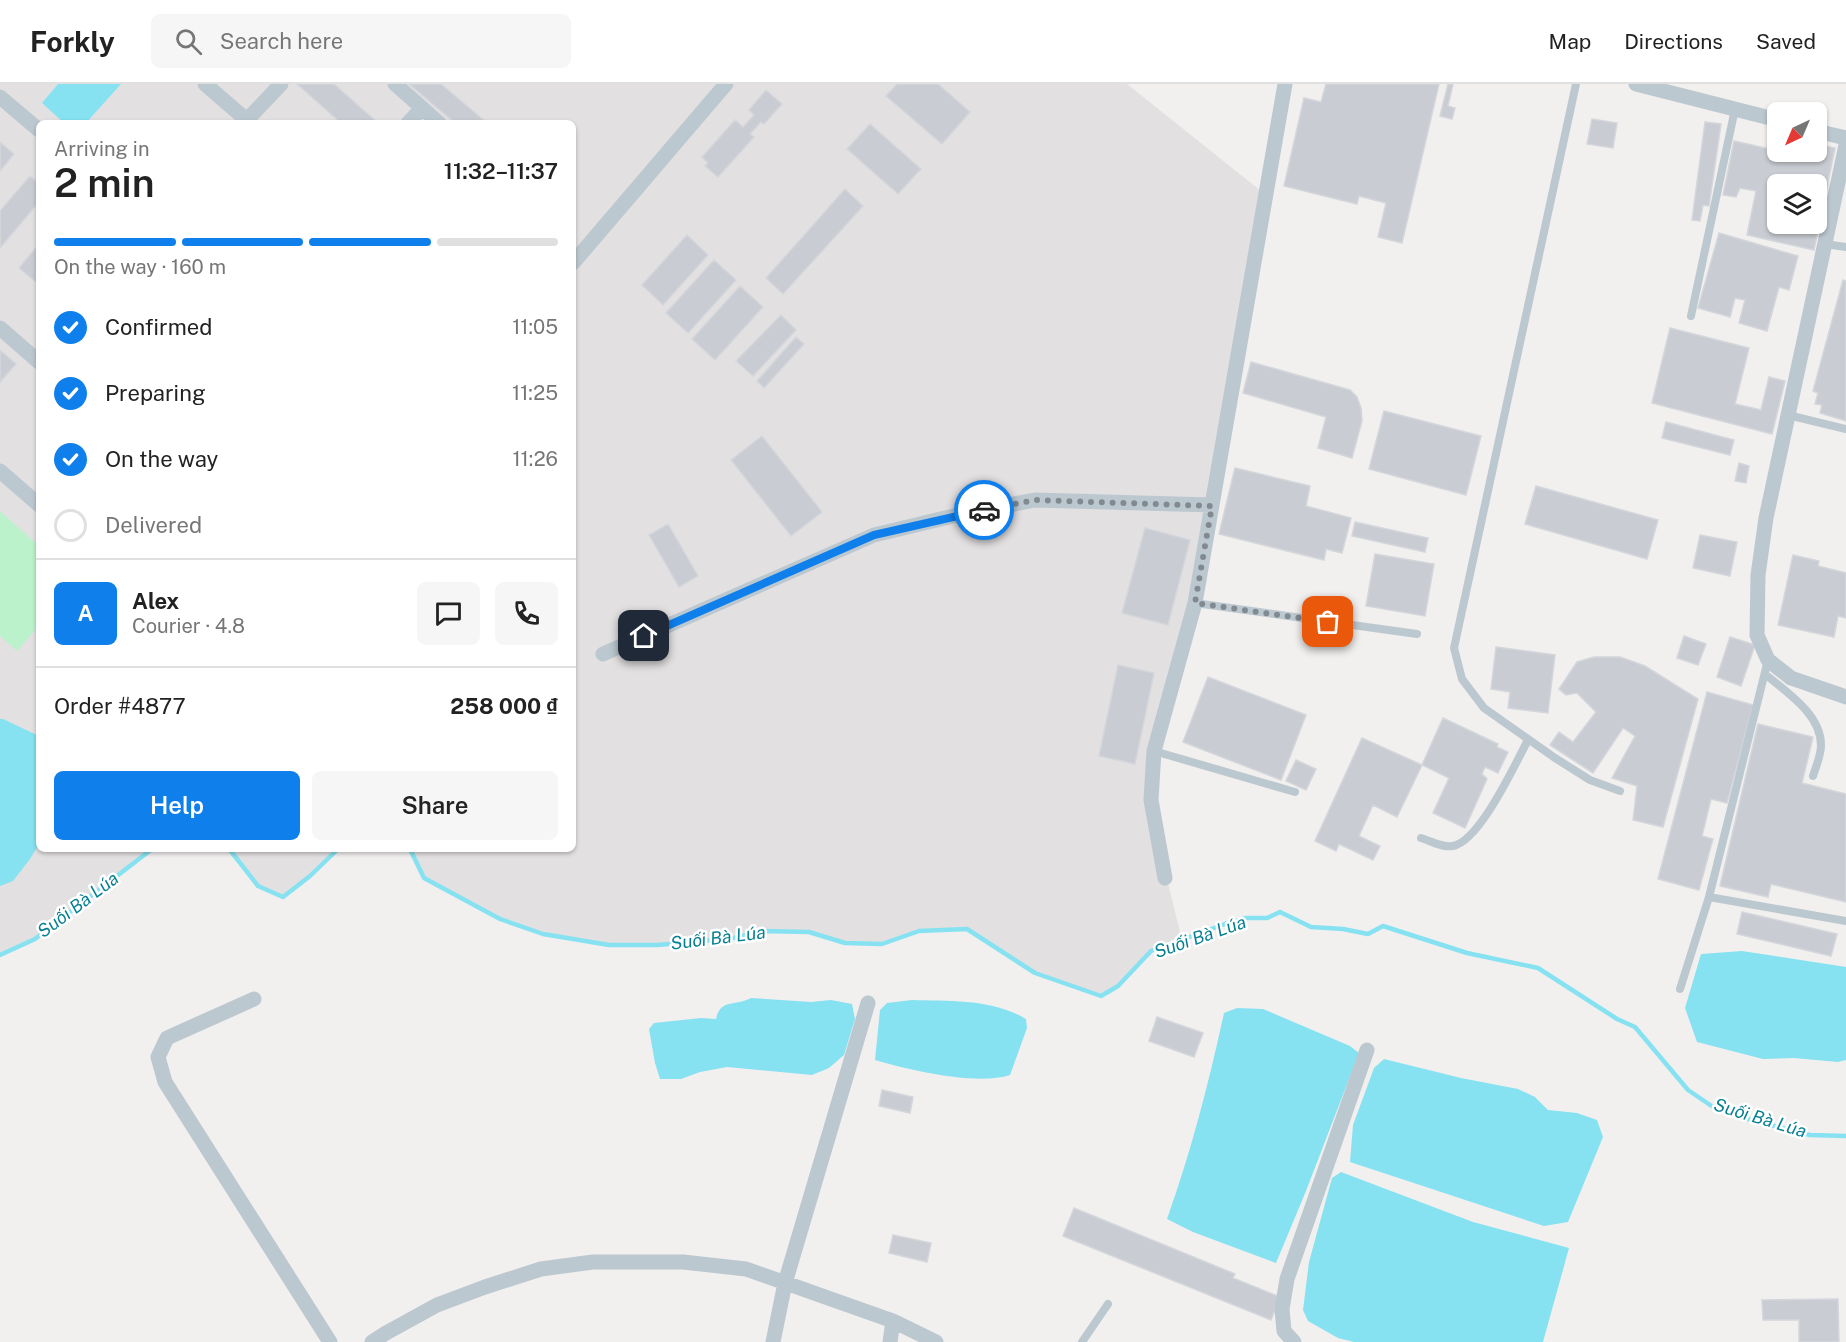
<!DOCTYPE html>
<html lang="en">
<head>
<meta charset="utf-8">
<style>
  :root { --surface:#fff; --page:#f6f6f6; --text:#222; --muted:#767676; --line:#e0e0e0; --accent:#0f7fec }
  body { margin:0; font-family:"Public Sans",sans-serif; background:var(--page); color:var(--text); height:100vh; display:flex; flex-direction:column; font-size:22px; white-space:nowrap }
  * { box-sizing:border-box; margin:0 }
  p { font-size:20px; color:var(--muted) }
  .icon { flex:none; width:33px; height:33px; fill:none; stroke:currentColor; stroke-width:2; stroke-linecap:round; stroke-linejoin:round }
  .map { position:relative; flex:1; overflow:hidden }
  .panel { position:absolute; left:36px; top:36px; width:540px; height:732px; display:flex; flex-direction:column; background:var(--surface); border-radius:9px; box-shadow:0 2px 4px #0004 }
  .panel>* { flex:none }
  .needle { width:39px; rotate:224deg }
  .buttons { position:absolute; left:1767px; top:18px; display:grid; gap:12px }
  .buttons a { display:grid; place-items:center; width:60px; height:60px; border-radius:9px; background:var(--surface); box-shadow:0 2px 4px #0004; font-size:30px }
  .pin { position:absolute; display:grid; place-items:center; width:51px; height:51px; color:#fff; margin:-26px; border-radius:12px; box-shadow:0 3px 9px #0006 }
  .courier { position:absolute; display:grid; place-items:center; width:60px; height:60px; margin:-30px; border:4px solid #0f7fec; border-radius:50%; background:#fff; color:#222; box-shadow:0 2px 8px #0007 }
  .headline em { font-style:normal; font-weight:600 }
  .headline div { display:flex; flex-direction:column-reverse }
  .headline { display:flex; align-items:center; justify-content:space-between; height:102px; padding:0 18px }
  h1 { font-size:39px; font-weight:600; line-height:45px }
  .bar { display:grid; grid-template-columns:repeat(4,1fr); gap:9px 6px; align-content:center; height:72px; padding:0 18px }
  .bar i { height:8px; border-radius:4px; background:var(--line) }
  .bar .on { background:var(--accent) }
  .bar p { grid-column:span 4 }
  .line { display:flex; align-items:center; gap:15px; padding:0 18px; border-top:2px solid var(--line) }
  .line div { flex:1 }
  .round { display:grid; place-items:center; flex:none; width:63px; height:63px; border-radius:9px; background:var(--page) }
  ol { padding:0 18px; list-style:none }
  li { display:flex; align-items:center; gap:18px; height:66px }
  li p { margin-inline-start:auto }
  li .icon { padding:6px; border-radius:50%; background:var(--accent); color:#fff; stroke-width:4 }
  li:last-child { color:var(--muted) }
  li i { width:33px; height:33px; border:3px solid var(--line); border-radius:50% }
  .primary-button { display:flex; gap:12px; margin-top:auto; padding:12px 18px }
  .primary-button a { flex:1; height:69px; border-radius:9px; background:var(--accent); color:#fff; font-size:24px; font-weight:600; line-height:69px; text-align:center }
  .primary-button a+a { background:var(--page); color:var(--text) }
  header { display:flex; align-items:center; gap:36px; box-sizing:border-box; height:84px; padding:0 30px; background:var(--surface); border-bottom:2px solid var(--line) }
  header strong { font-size:28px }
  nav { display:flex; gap:33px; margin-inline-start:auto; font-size:21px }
  .search { width:420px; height:54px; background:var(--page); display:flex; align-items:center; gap:15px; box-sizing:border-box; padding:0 21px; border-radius:9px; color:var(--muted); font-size:22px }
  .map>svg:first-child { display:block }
  .education { fill:#e3e0e1 }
  .green { fill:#bbf2cc }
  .water { fill:#86e2f1 }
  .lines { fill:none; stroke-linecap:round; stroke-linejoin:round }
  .stream { stroke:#86e2f1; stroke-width:4.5 }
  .building { fill:#c9ccd2; stroke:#d3d6db; stroke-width:1.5; fill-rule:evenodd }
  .lane { stroke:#bcc8cf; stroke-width:8 }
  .street { stroke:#bcc8cf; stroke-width:15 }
  .done { stroke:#828a91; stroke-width:6; stroke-dasharray:0 10.8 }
  .route { stroke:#0f7fec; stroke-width:8 }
  .labels { text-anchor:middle; stroke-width:5; stroke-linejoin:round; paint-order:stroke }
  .water-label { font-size:18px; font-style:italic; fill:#077f92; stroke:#fff }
</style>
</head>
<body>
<header>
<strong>Forkly</strong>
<div class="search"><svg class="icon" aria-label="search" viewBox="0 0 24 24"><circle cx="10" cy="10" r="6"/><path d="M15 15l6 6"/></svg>Search here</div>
<nav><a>Map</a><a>Directions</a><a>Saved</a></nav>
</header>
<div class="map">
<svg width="1846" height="1258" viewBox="0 0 1846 1258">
  <rect width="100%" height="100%" fill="#f2efef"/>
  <path class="education" d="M0 0H1127L1261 107 1189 518 1149 666 1168 799 1182 856 1151 867 1118 902 1101 912 1035 889 967 845 919 847 882 860 845 859 809 848 763 847 734 854 658 861H609L543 850 500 835 424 794 410 765H573V39H39V765H152L35 855 0 871Z
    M221 765H338L310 792 283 813 258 802 230 766Z"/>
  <path class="green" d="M0 427 39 462V542L17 567 0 552Z"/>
  <path class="water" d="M58 0H121L86 39H64L42 19Z
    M0 635H3L39 652V760L30 775 13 797 0 802Z
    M1742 867 1846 883V976L1838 978 1794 974 1763 975 1697 958 1685 924 1701 870Z
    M751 914 811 918 831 916 852 920 855 935 844 971 829 984 812 991 727 983 700 988 681 995H660L655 979 649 945 654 939 701 934 716 935C721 914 734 923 751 914Z
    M912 916C950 917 993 915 1026 935L1027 944 1010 991C977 1002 909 986 875 976L880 926 887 919Z
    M1237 924 1263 925 1350 962 1359 969 1306 1107 1276 1179 1193 1148 1167 1135C1191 1068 1209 998 1224 929Z
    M1384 975 1461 994 1518 1005 1535 1013 1548 1026 1577 1029 1597 1036 1603 1053 1568 1138 1544 1142 1350 1078 1353 1041 1374 984Z
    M1341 1088 1473 1138 1569 1164 1543 1258H1354L1338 1254 1308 1237 1303 1226 1309 1178 1332 1094Z"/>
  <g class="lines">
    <path class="stream" d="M221 765 230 766 258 802 283 813 310 792 338 765
      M410 765 424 794 500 835 543 850 609 861H658L734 854 763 847 809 848 845 859 882 860 919 847 967 845 1035 889 1101 912 1118 902 1151 867 1225 840 1246 834H1267L1280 828 1311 843 1343 845 1368 850 1383 842 1467 869 1538 884 1617 935 1635 943 1688 1006 1716 1025 1751 1036 1810 1051 1846 1052
      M0 871 35 855 152 765"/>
  </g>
  <path class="building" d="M297 0H334L378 39H341Z
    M409 0H441L487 39H455Z
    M897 0H938L970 28 942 60 886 12Z
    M1326 0H1439L1402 159 1378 153 1386 119 1359 112 1357 120 1284 102 1304 14 1321 18Z
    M1448 0H1453L1448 22 1455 24 1452 35 1440 32Z
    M766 6 782 20 764 40 761 38 750 50 754 53 718 93 705 82 708 79 702 73 735 36 743 43 754 31 749 26Z
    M1592 35 1617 39 1613 64 1587 60Z
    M1705 38 1721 40 1709 122 1703 121 1700 137 1692 136Z
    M870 40 921 85 898 110 847 65Z
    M1734 57 1788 69 1816 68V60L1835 64 1814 166 1747 151 1756 107 1740 104 1736 113 1723 111ZM1778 100H1816V140H1778Z
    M0 58 14 70 0 87Z
    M30 92 39 100V118L0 164V127Z
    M845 105 863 122 783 210 766 194Z
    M1719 149 1798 172 1789 206 1779 203 1767 247 1739 239 1745 216 1735 214 1730 233 1698 224Z
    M687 151 708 171 663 221 642 201Z
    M39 160V197L37 199 19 184Z
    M714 176 736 196 688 249 666 229Z
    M1843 196 1846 197V337L1820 329 1822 321 1815 320 1818 309 1813 307Z
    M740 202 763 223 715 276 692 255Z
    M781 231 796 246 753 292 736 277Z
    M1670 244 1749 264 1735 320 1761 326 1769 293 1785 297 1772 350 1652 319Z
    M796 253 804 260 764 304 757 297Z
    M0 266 16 280 0 298Z
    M1251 278 1350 306 1357 313 1361 324 1362 337 1352 374 1318 364 1326 333 1243 309Z
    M1384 327 1481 352 1466 411 1369 385Z
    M1666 338 1734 356 1730 371 1662 354Z
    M762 352 822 428 791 452 731 376Z
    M1739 379 1749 382 1746 399 1735 397Z
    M1235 384 1310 402 1306 422 1351 434 1342 469 1326 465 1324 476 1219 450Z
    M1536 402 1658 436 1647 475 1525 440Z
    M1355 438 1428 454 1425 468 1352 452Z
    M668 440 698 492 679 503 649 451Z
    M1145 444 1190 456 1168 541 1122 529Z
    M1700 451 1737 458 1730 492 1693 484Z
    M1375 470 1434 480 1425 532 1366 522Z
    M1793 471 1819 477 1818 482 1846 489V534L1838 532 1834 553 1778 541Z
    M1684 552 1706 560 1698 581 1677 574Z
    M1730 553 1755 561 1741 602 1717 593Z
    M1496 563 1555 571 1548 629 1508 624 1510 608 1491 605Z
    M1594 573H1620L1645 582 1698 615 1663 743 1633 736 1637 702 1612 694 1635 652 1623 644 1593 689 1550 661 1559 648 1573 658 1596 628 1577 609 1566 611 1559 605 1577 578Z
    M1118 581 1154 589 1135 680 1099 672Z
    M1208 593 1306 631 1281 696 1183 658Z
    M1707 608 1753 621 1727 719 1711 715 1702 752 1713 755 1699 806 1658 795Z
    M1443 634 1498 660 1497 663 1508 668 1498 689 1485 683 1482 690 1487 695 1465 744 1433 729 1449 694 1422 681Z
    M1758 640 1813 653 1802 699 1846 710V818L1771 800 1768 813 1720 802Z
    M1362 654 1422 681 1397 733 1373 721 1359 752 1380 762 1373 776 1339 760 1336 767 1315 757Z
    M1296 676 1316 685 1306 706 1286 697Z
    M1742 828 1837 850 1831 872 1737 850Z
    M1157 933 1203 949 1194 973 1149 957Z
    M882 1006 913 1013 910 1029 879 1022Z
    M1074 1124 1235 1190 1233 1194 1280 1213 1271 1236 1063 1152Z
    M893 1151 931 1159 927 1178 889 1169Z
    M1838 1215 1839 1258H1799V1236H1763L1762 1216Z"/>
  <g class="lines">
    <path class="lane" d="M1576 0 1454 564 1462 595 1484 624 1555 674 1590 696 1620 707
      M1825 160 1846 163
      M1691 232 1735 25
      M1788 331 1846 345
      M1195 519 1417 550
      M1765 590C1786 608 1821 630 1821 661 1821 672 1816 682 1813 692
      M1154 667 1295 708
      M1421 754C1431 757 1443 764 1453 762 1480 757 1515 680 1528 656
      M1709 813 1846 837
      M1680 905 1709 813 1768 576
      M1082 1258 1108 1220"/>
    <path class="street" d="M205 0 250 39
      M395 0 439 39
      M1636 0 1778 36
      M0 13 39 46
      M247 36 281 0
      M408 39 422 24
      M1816 47 1846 54
      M1846 61 1766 434 1758 491 1757 551 1768 576 1791 594 1846 613
      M573 179 726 0
      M0 244 39 278
      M0 387 39 421
      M603 570 874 451 962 430 1035 416 1212 421
      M1165 794 1151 716 1154 667 1195 519 1285 0
      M254 915 167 954 158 973 165 998 330 1258
      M372 1258 386 1249 437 1221 485 1203 541 1185 593 1178H683L746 1185 893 1237 936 1258
      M773 1258 785 1199 868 919
      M890 1258 893 1237
      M1294 1258 1284 1247 1282 1225 1287 1195 1367 966"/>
  </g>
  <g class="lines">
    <path class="done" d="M984 426 1035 416 1212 422 1195 519 1328 538"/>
    <path class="route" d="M644 552 874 451 984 426"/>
  </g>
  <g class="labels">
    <g class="water-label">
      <text transform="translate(78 821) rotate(-37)" y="6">Suối Bà Lúa</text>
      <text transform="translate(1200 853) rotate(-19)" y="6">Suối Bà Lúa</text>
      <text transform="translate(718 854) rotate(-7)" y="6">Suối Bà Lúa</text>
      <text transform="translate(1760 1034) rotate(17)" y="6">Suối Bà Lúa</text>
    </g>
  </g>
</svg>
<div class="buttons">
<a><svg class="needle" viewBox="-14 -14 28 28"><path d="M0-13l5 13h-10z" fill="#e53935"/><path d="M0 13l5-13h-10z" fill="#767676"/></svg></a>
<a><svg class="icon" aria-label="layers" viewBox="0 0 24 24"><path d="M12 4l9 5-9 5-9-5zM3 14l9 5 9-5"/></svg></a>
</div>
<div class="pin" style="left:1328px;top:538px;background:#ea580c"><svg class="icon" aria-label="bag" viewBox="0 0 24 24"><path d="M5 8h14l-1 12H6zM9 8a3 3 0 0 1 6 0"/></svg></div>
<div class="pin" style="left:644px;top:552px;background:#1f2937"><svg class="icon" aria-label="home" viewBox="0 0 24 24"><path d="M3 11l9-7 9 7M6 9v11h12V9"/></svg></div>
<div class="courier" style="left:984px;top:426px"><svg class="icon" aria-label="car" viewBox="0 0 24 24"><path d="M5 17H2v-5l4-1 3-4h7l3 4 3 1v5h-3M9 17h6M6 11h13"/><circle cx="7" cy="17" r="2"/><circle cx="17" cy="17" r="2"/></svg></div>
<section class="panel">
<div class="headline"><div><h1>2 min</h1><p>Arriving in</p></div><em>11:32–11:37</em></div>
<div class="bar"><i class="on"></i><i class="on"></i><i class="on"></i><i></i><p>On the way · 160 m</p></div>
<ol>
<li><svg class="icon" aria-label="check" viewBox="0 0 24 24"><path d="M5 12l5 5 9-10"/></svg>Confirmed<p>11:05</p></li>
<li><svg class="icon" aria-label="check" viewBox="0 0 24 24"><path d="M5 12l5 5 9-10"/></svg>Preparing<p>11:25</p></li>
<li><svg class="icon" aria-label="check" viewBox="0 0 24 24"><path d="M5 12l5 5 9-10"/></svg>On the way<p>11:26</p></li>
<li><i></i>Delivered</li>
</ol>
<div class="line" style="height:108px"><b class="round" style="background:var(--accent);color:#fff">A</b><div><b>Alex</b><p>Courier · 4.8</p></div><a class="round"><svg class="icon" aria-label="chat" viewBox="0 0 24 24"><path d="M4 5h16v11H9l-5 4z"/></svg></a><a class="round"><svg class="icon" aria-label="phone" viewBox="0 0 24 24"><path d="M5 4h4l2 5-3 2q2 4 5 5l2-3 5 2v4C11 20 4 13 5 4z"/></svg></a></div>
<div class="line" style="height:78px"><div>Order #4877</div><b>258 000 ₫</b></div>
<div class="primary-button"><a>Help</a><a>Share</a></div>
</section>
</div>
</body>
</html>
